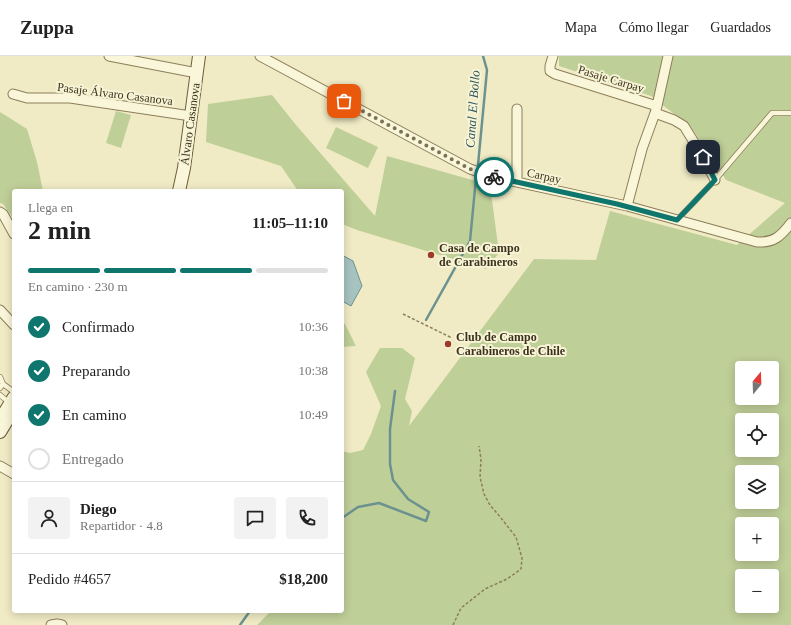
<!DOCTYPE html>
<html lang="es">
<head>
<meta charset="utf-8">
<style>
  :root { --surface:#fff; --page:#f2f2f2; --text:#222; --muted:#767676; --line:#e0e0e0; --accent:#0f766e }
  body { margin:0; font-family:Georgia,serif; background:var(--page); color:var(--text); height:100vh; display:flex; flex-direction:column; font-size:15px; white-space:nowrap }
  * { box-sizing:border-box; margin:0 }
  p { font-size:13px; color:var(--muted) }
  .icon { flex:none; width:22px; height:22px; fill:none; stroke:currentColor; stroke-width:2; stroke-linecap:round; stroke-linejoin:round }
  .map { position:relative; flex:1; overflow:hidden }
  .side { position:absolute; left:12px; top:133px; width:332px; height:424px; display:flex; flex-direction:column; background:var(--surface); border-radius:4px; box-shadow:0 2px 10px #0003 }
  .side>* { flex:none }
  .needle { width:26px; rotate:19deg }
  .fabs { position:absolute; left:735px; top:305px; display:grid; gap:8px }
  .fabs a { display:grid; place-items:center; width:44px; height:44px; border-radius:4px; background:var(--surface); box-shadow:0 2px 10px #0003; font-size:20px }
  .pin { position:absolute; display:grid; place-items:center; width:34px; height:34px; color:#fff; margin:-17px; border-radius:8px; box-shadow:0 2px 6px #0006 }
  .courier { position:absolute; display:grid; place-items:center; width:40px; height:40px; margin:-20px; border:3px solid #0f766e; border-radius:50%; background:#fff; color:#222; box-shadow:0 1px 5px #0007 }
  .head em { font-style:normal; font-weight:600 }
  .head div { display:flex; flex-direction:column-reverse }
  .head { display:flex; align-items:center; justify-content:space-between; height:68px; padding:0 16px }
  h1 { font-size:26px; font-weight:600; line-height:30px }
  .bar { display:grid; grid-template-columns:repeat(4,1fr); gap:6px 4px; align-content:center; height:48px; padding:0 16px }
  .bar i { height:5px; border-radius:3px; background:var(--line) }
  .bar .selected { background:var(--accent) }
  .bar p { grid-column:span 4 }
  .line { display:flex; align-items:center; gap:10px; padding:0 16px; border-top:1px solid var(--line) }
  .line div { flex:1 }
  .round { display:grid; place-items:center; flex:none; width:42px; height:42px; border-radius:4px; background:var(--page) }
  ol { padding:0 16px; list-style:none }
  li { display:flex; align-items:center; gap:12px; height:44px }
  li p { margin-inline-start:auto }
  li .icon { padding:4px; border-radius:50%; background:var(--accent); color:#fff; stroke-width:4 }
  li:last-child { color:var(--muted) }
  li i { width:22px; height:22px; border:2px solid var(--line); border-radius:50% }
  header { display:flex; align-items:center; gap:24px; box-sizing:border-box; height:56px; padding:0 20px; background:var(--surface); border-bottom:1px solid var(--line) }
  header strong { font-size:19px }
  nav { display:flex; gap:22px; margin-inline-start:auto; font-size:14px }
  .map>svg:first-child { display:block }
  .green { fill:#bfcf98; fill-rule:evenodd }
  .water { fill:#a7c3c0; stroke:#6c9290 }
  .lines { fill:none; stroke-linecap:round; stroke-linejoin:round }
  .stream { stroke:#6c9290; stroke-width:2.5 }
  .lane-casing { stroke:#8c7e5a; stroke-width:6 }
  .street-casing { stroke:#8c7e5a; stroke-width:11 }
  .secondary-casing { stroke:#6e5e3d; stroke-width:14 }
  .path { stroke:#8c7e5a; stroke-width:1.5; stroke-dasharray:3 2; stroke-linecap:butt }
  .lane { stroke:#faf6d9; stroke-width:4.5 }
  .street { stroke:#faf6d9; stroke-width:9 }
  .secondary { stroke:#faf6d9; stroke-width:12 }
  .done { stroke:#7b7358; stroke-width:4; stroke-dasharray:0 7.2 }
  .route { stroke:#0f766e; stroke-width:5 }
  .poi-dot { fill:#9e3b27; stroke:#f7f3d5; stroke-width:1.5 }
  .labels { text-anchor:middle; stroke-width:4; stroke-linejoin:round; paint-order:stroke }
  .street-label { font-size:12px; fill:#3c321e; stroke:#f7f3d5 }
  .poi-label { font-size:12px; font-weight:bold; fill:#3c321e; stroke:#f7f3d5; text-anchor:start }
  .water-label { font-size:13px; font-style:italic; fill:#2d575c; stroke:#f7f3d5 }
</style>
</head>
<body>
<header>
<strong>Zuppa</strong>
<nav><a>Mapa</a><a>Cómo llegar</a><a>Guardados</a></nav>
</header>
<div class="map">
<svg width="791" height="569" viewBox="0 0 791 569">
  <rect width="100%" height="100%" fill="#f0ebc5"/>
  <path class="green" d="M559 0H791V569H257L271 555H342V395L350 397 363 394 371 378 381 350 366 316 380 292H402L415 302 405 343 412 355 409 370 534 203 596 204 610 155 737 189 785 147 726 124 691 71 651 40 559 10ZM742 312H772V342H742ZM742 364H772V394H742ZM742 416H772V446H742ZM742 468H772V498H742ZM742 520H772V550H742Z
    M272 39 296 69 375 160 387 100 490 129 499 197 486 213 357 174 342 168V135H298L281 110 206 86 208 48Z
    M116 55 131 59 121 92 106 87Z
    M0 56 27 73 37 106 43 135H14V164L3 148 0 147Z
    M336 71 378 91 368 112 326 92Z
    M342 265 345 268 356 290 342 291Z"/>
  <path class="water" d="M342 199 353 205 362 230 351 250 342 245Z"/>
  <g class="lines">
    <path class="stream" d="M478 109 487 14 483 0
      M426 264 470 185 476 122
      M342 462 358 451 379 447 426 465 429 456 408 443 393 424 390 408V373L395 335
      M240 569 250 555"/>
    <g class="lane-casing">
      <path id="lane" d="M677 164 715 124 772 57H791
        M0 321 3 328 0 332
        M3 328 14 336
        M0 339 10 347"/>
    </g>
    <g class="street-casing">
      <path id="street" d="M109 0 197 17
        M260 0 470 113 494 121 627 150 757 186C774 187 781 180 791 167
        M553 0 550 10V15L555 18 657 50 655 57 642 93 627 150
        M13 38 27 42H70L191 60
        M657 50 668 0
        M655 57 674 64 684 70 703 101 715 124
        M517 126V53
        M0 156 3 158 14 178
        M0 254 14 269
        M0 410 14 418
        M51 569 57 568 62 569"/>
    </g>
    <g class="secondary-casing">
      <path id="secondary" d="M179 135 184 112 199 0
        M3 359 14 341
        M0 376 14 353"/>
    </g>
    <path class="path" d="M403 258 452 282
      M453 569 461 552 485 533 507 523 521 513 522 502 516 481 501 462 490 449 484 438 480 421 481 403 479 390"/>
    <use href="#lane" class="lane"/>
    <use href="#street" class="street"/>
    <use href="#secondary" class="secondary"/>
  </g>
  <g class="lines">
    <path class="done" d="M344 45 470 113 494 121"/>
    <path class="route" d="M494 121 617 148 677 164 715 124 703 101"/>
  </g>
  <g class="poi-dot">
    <circle cx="431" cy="199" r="4"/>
    <circle cx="448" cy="288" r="4"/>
  </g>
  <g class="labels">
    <g class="street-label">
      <text transform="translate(611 23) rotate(17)" y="4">Pasaje Carpay</text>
      <text transform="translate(115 38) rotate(7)" y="4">Pasaje Álvaro Casanova</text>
      <text transform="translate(190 68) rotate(-82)" y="4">Álvaro Casanova</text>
      <text transform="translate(544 120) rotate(12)" y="4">Carpay</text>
    </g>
    <g class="poi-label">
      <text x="439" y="196">Casa de Campo<tspan x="439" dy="14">de Carabineros</tspan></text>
      <text x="456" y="285">Club de Campo<tspan x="456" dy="14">Carabineros de Chile</tspan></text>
    </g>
    <g class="water-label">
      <text transform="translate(472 53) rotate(-86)" y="5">Canal El Bollo</text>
    </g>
  </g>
</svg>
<div class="fabs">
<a><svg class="needle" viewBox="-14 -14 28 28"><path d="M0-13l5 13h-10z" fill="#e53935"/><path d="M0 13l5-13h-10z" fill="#767676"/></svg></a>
<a><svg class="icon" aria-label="locate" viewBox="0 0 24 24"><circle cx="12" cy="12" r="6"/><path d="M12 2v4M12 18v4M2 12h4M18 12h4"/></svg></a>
<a><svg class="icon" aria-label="layers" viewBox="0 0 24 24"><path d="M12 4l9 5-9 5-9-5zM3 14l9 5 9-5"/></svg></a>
<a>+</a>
<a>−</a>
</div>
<div class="pin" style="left:344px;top:45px;background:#ea580c"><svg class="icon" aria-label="bag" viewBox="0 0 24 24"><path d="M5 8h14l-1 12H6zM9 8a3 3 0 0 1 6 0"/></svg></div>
<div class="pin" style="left:703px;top:101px;background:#1f2937"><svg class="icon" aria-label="home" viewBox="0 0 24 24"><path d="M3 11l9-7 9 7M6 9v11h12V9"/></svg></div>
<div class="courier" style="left:494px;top:121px"><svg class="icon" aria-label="bike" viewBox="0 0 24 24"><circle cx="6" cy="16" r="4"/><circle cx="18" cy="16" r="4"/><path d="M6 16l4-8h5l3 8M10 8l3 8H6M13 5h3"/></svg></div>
<section class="side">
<div class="head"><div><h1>2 min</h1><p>Llega en</p></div><em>11:05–11:10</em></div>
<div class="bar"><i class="selected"></i><i class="selected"></i><i class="selected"></i><i></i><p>En camino · 230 m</p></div>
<ol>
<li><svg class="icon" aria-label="check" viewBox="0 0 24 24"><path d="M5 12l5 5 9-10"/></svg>Confirmado<p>10:36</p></li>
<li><svg class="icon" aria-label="check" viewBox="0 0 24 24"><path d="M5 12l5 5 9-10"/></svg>Preparando<p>10:38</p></li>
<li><svg class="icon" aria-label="check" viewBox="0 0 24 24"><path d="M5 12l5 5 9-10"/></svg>En camino<p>10:49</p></li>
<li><i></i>Entregado</li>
</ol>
<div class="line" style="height:72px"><a class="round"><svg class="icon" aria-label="person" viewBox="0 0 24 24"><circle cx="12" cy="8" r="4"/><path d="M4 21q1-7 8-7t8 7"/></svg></a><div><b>Diego</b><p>Repartidor · 4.8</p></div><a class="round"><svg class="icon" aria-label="chat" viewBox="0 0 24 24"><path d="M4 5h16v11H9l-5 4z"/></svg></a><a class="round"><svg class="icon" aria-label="phone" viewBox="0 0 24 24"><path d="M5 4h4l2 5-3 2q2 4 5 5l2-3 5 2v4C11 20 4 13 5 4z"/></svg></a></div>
<div class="line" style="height:52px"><div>Pedido #4657</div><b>$18,200</b></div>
</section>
</div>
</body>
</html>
